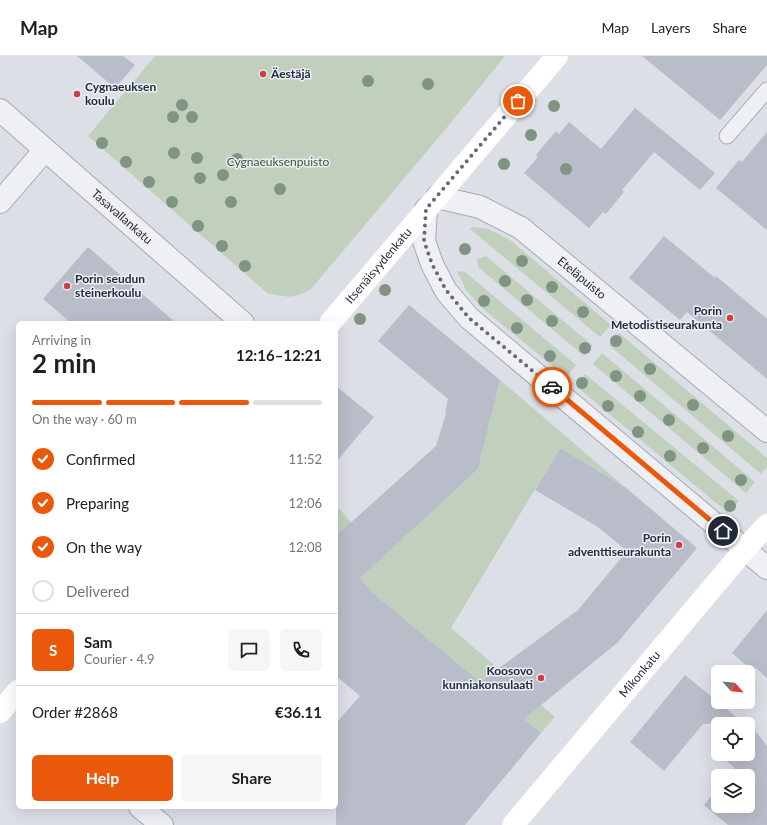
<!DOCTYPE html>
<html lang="en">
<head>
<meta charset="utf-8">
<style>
  :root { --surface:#fff; --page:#f6f6f6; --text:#202124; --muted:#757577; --line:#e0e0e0; --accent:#ea580c }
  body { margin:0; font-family:Lato,sans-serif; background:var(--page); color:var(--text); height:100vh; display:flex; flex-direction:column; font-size:15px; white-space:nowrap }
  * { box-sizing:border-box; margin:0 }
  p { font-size:13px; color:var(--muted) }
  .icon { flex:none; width:22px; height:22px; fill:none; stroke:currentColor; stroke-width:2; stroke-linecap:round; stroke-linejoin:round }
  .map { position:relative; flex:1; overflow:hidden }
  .sheet { position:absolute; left:16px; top:265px; width:322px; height:488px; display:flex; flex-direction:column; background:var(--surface); border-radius:6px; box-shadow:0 4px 16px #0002 }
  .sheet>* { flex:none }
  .needle { width:26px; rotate:117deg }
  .buttons { position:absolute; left:711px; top:609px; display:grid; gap:8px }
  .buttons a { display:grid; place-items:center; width:44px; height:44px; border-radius:6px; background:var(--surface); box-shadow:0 4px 16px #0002; font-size:20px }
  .pin { position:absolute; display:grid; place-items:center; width:34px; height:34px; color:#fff; margin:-17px; border:2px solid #fff; border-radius:50%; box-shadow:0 1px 4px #0007 }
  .courier { position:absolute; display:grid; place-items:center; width:40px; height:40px; margin:-20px; border:3px solid #ea580c; border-radius:50%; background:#fff; color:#222; box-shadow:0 1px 5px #0007 }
  .overview em { font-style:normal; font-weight:700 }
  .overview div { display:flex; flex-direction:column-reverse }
  .overview { display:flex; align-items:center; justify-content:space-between; height:68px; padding:0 16px }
  h1 { font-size:26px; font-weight:700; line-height:30px }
  .bar { display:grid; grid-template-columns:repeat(4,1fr); gap:6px 4px; align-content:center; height:48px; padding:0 16px }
  .bar i { height:5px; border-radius:3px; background:var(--line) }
  .bar .on { background:var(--accent) }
  .bar p { grid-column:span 4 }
  .line { display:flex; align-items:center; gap:10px; padding:0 16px; border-top:1px solid var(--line) }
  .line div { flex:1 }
  .round { display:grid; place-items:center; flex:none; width:42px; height:42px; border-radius:6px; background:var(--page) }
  ol { padding:0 16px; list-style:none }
  li { display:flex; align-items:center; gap:12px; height:44px }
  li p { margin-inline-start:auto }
  li .icon { padding:4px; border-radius:50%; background:var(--accent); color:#fff; stroke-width:4 }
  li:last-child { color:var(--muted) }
  li i { width:22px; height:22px; border:2px solid var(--line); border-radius:50% }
  .primary-button { display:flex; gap:8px; margin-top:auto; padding:8px 16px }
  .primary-button a { flex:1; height:46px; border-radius:6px; background:var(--accent); color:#fff; font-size:16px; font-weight:700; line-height:46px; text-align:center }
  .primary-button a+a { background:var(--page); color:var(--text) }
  header { display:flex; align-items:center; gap:24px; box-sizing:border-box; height:56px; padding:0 20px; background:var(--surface); border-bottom:1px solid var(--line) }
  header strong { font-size:19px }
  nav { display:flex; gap:22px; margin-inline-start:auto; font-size:14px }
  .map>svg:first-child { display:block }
  .green { fill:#c0d0bd }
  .building { fill:#b9bdc9 }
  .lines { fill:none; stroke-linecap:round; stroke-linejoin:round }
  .service-casing { stroke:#a5a9b3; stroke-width:17 }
  .minor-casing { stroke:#a5a9b3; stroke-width:24 }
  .tertiary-casing { stroke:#a5a9b3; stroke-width:24 }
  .service { stroke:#eef0f4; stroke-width:15 }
  .minor { stroke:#eef0f4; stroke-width:22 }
  .tertiary { stroke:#eef0f4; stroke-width:22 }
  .secondary { stroke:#fff; stroke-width:22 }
  .tree { fill:#819484 }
  .done { stroke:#666a78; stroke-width:4; stroke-dasharray:0 7.2 }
  .route { stroke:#ea580c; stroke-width:5 }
  .poi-dot { fill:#cb4044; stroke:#ebeef4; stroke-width:1.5 }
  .labels { text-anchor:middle; stroke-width:3; stroke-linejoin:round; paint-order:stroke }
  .poi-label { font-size:12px; font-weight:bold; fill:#262b3c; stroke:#ebeef4; text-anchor:start }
  .park-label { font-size:12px; fill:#365734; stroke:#ebeef4 }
  .street-label { font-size:12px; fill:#262b3c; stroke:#ebeef4 }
</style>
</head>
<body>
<header>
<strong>Map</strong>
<nav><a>Map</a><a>Layers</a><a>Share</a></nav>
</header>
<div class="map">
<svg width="767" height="769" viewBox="0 0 767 769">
  <rect width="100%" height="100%" fill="#dcdfe6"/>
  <path class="green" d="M155 0H505L449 69 311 233C292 244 287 241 267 237L88 80Z
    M473 171 488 173 510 184 611 269 600 281 470 173Z
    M486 200 593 290 584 300 478 211 477 203Z
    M457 215 465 216 576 309 566 321 481 251 466 234Z
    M619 277 767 402V411L761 418 609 289Z
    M602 297 755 426 746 437 593 308Z
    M585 318 739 445 728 457 576 330Z
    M500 324 625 431 560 392 451 572 555 661 541 677 373 537 336 495V449L381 502 478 413Z"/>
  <path class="building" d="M77 0H123L135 9 115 32Z
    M642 0H767V9L720 64Z
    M635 52 715 117 700 134 654 96 622 134 624 136 606 158 603 156 589 172 524 117 538 101 536 99 556 75 559 78 569 66 601 93Z
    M767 76V174L716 132 739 104 742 106Z
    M664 180 715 222 716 220 767 263V323L687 256 680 264 629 222Z
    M88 191 176 267H71L43 243Z
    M409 249 500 324 478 413 360 522 373 537 480 626 578 554 627 495 598 471 535 434 560 392 625 431 697 492 617 587 524 663 541 677 465 769H336V667L360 640 336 620V480L436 390 446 358H445L448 343 378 285Z
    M336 330 374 361 336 406Z
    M767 554V622L756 612 753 615 732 597Z
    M685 619 745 668H703L664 715 630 686Z
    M751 669 767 690V769H728L704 749 718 732V750H748V720H728L735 712 723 702 726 698H748V673Z"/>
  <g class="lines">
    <g class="service-casing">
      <path id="service" d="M727 80 767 34"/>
    </g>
    <g class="minor-casing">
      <g id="minor">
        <path id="s1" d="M0 54 243 267"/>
        <path d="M0 146 45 94"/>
        <path d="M140 751 162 769"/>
      </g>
    </g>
    <g class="tertiary-casing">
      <g id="tertiary">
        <path id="s2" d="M437 141 480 151 521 172 767 375"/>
        <path d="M426 153 424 185 432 208 446 235 469 262 767 512"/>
      </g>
    </g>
    <use href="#service" class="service"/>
    <use href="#minor" class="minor"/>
    <use href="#tertiary" class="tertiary"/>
    <g class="secondary">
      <path id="s3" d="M330 267 557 0"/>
      <path d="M0 656 18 635"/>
      <path id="s4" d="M513 769 745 493 767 469"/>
    </g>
  </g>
  <g class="tree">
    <circle cx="368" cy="25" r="6"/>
    <circle cx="428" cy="28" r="6"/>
    <circle cx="182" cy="49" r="6"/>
    <circle cx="554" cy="50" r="6"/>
    <circle cx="173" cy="61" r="6"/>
    <circle cx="192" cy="61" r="6"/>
    <circle cx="531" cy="79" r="6"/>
    <circle cx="102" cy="87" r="6"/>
    <circle cx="174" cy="97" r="6"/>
    <circle cx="197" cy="102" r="6"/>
    <circle cx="237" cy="103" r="6"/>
    <circle cx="126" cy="106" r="6"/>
    <circle cx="504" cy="108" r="6"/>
    <circle cx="566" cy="113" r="6"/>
    <circle cx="223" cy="119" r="6"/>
    <circle cx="200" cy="122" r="6"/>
    <circle cx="149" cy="126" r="6"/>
    <circle cx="280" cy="133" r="6"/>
    <circle cx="172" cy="146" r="6"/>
    <circle cx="231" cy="146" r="6"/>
    <circle cx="198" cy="170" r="6"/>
    <circle cx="222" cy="190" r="6"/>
    <circle cx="465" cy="193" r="6"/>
    <circle cx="522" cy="205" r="6"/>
    <circle cx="245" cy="210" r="6"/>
    <circle cx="505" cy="225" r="6"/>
    <circle cx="552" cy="231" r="6"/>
    <circle cx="385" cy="234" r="6"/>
    <circle cx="527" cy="244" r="6"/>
    <circle cx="484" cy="245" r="6"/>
    <circle cx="583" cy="256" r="6"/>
    <circle cx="360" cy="263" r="6"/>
    <circle cx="552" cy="265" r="6"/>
    <circle cx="517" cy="272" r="6"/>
    <circle cx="616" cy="285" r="6"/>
    <circle cx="585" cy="292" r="6"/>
    <circle cx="550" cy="300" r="6"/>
    <circle cx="650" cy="313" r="6"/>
    <circle cx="616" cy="320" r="6"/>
    <circle cx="582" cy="327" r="6"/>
    <circle cx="640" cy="340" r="6"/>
    <circle cx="693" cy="349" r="6"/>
    <circle cx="608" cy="350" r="6"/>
    <circle cx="669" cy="364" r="6"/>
    <circle cx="638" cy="376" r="6"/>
    <circle cx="728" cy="380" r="6"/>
    <circle cx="703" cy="392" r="6"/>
    <circle cx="670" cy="400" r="6"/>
    <circle cx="741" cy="424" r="6"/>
    <circle cx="730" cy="450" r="6"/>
  </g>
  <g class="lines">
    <path class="done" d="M518 45 426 153 424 185 432 208 446 234 469 262 552 331"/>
    <path class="route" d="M552 331 723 475"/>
  </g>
  <g class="poi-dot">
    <circle cx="263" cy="18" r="4"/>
    <circle cx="77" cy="38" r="4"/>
    <circle cx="67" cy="230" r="4"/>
    <circle cx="730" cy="262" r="4"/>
    <circle cx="679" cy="489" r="4"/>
    <circle cx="541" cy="622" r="4"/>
  </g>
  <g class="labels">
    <g class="poi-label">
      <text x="271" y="22">Äestäjä</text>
      <text x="85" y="35">Cygnaeuksen<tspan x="85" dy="14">koulu</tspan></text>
      <text x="75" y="227">Porin seudun<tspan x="75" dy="14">steinerkoulu</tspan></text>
      <text x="722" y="259" text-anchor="end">Porin<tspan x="722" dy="14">Metodistiseurakunta</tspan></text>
      <text x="671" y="486" text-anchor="end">Porin<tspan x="671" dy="14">adventtiseurakunta</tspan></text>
      <text x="533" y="619" text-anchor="end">Koosovo<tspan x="533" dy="14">kunniakonsulaati</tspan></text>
    </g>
    <g class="park-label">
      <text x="278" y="110">Cygnaeuksenpuisto</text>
    </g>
    <g class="street-label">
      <text dy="4" stroke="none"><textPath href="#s1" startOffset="162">Tasavallankatu</textPath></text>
      <text dy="4" stroke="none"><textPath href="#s3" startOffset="75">Itsenäisyydenkatu</textPath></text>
      <text dy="4" stroke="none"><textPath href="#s2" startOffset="169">Eteläpuisto</textPath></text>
      <text dy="4" stroke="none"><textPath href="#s4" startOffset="197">Mikonkatu</textPath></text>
    </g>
  </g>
</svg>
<div class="buttons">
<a><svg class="needle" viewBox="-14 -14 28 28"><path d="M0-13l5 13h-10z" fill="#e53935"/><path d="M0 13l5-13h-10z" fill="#757577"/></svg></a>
<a><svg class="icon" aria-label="locate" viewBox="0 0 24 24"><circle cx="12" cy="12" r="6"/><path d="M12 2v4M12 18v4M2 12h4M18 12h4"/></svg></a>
<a><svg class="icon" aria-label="layers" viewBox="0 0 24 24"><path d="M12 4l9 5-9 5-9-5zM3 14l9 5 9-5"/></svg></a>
</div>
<div class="pin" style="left:518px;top:45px;background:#ea580c"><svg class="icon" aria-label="bag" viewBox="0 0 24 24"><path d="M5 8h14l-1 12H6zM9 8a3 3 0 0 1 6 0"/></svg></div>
<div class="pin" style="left:723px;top:475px;background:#1f2937"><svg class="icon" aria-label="home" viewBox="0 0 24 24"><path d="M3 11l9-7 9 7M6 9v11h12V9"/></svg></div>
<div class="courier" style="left:552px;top:331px"><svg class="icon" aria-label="car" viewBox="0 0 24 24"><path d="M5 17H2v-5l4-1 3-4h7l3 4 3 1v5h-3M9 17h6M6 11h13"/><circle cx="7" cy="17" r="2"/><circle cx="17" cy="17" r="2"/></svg></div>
<section class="sheet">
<div class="overview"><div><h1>2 min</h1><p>Arriving in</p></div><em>12:16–12:21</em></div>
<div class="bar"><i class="on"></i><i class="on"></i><i class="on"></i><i></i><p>On the way · 60 m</p></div>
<ol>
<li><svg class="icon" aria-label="check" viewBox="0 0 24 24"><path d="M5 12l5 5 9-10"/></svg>Confirmed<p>11:52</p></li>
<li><svg class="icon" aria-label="check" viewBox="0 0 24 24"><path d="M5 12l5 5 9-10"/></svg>Preparing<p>12:06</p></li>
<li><svg class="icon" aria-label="check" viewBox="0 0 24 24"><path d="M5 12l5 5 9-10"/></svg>On the way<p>12:08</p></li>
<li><i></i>Delivered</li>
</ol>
<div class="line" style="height:72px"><b class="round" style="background:var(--accent);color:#fff">S</b><div><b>Sam</b><p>Courier · 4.9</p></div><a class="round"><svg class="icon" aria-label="chat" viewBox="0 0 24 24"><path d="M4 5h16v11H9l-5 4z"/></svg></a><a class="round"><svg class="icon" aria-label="phone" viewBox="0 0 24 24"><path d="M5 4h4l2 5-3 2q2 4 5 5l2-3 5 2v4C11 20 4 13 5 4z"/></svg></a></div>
<div class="line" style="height:52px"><div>Order #2868</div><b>€36.11</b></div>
<div class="primary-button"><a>Help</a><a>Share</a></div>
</section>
</div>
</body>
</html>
